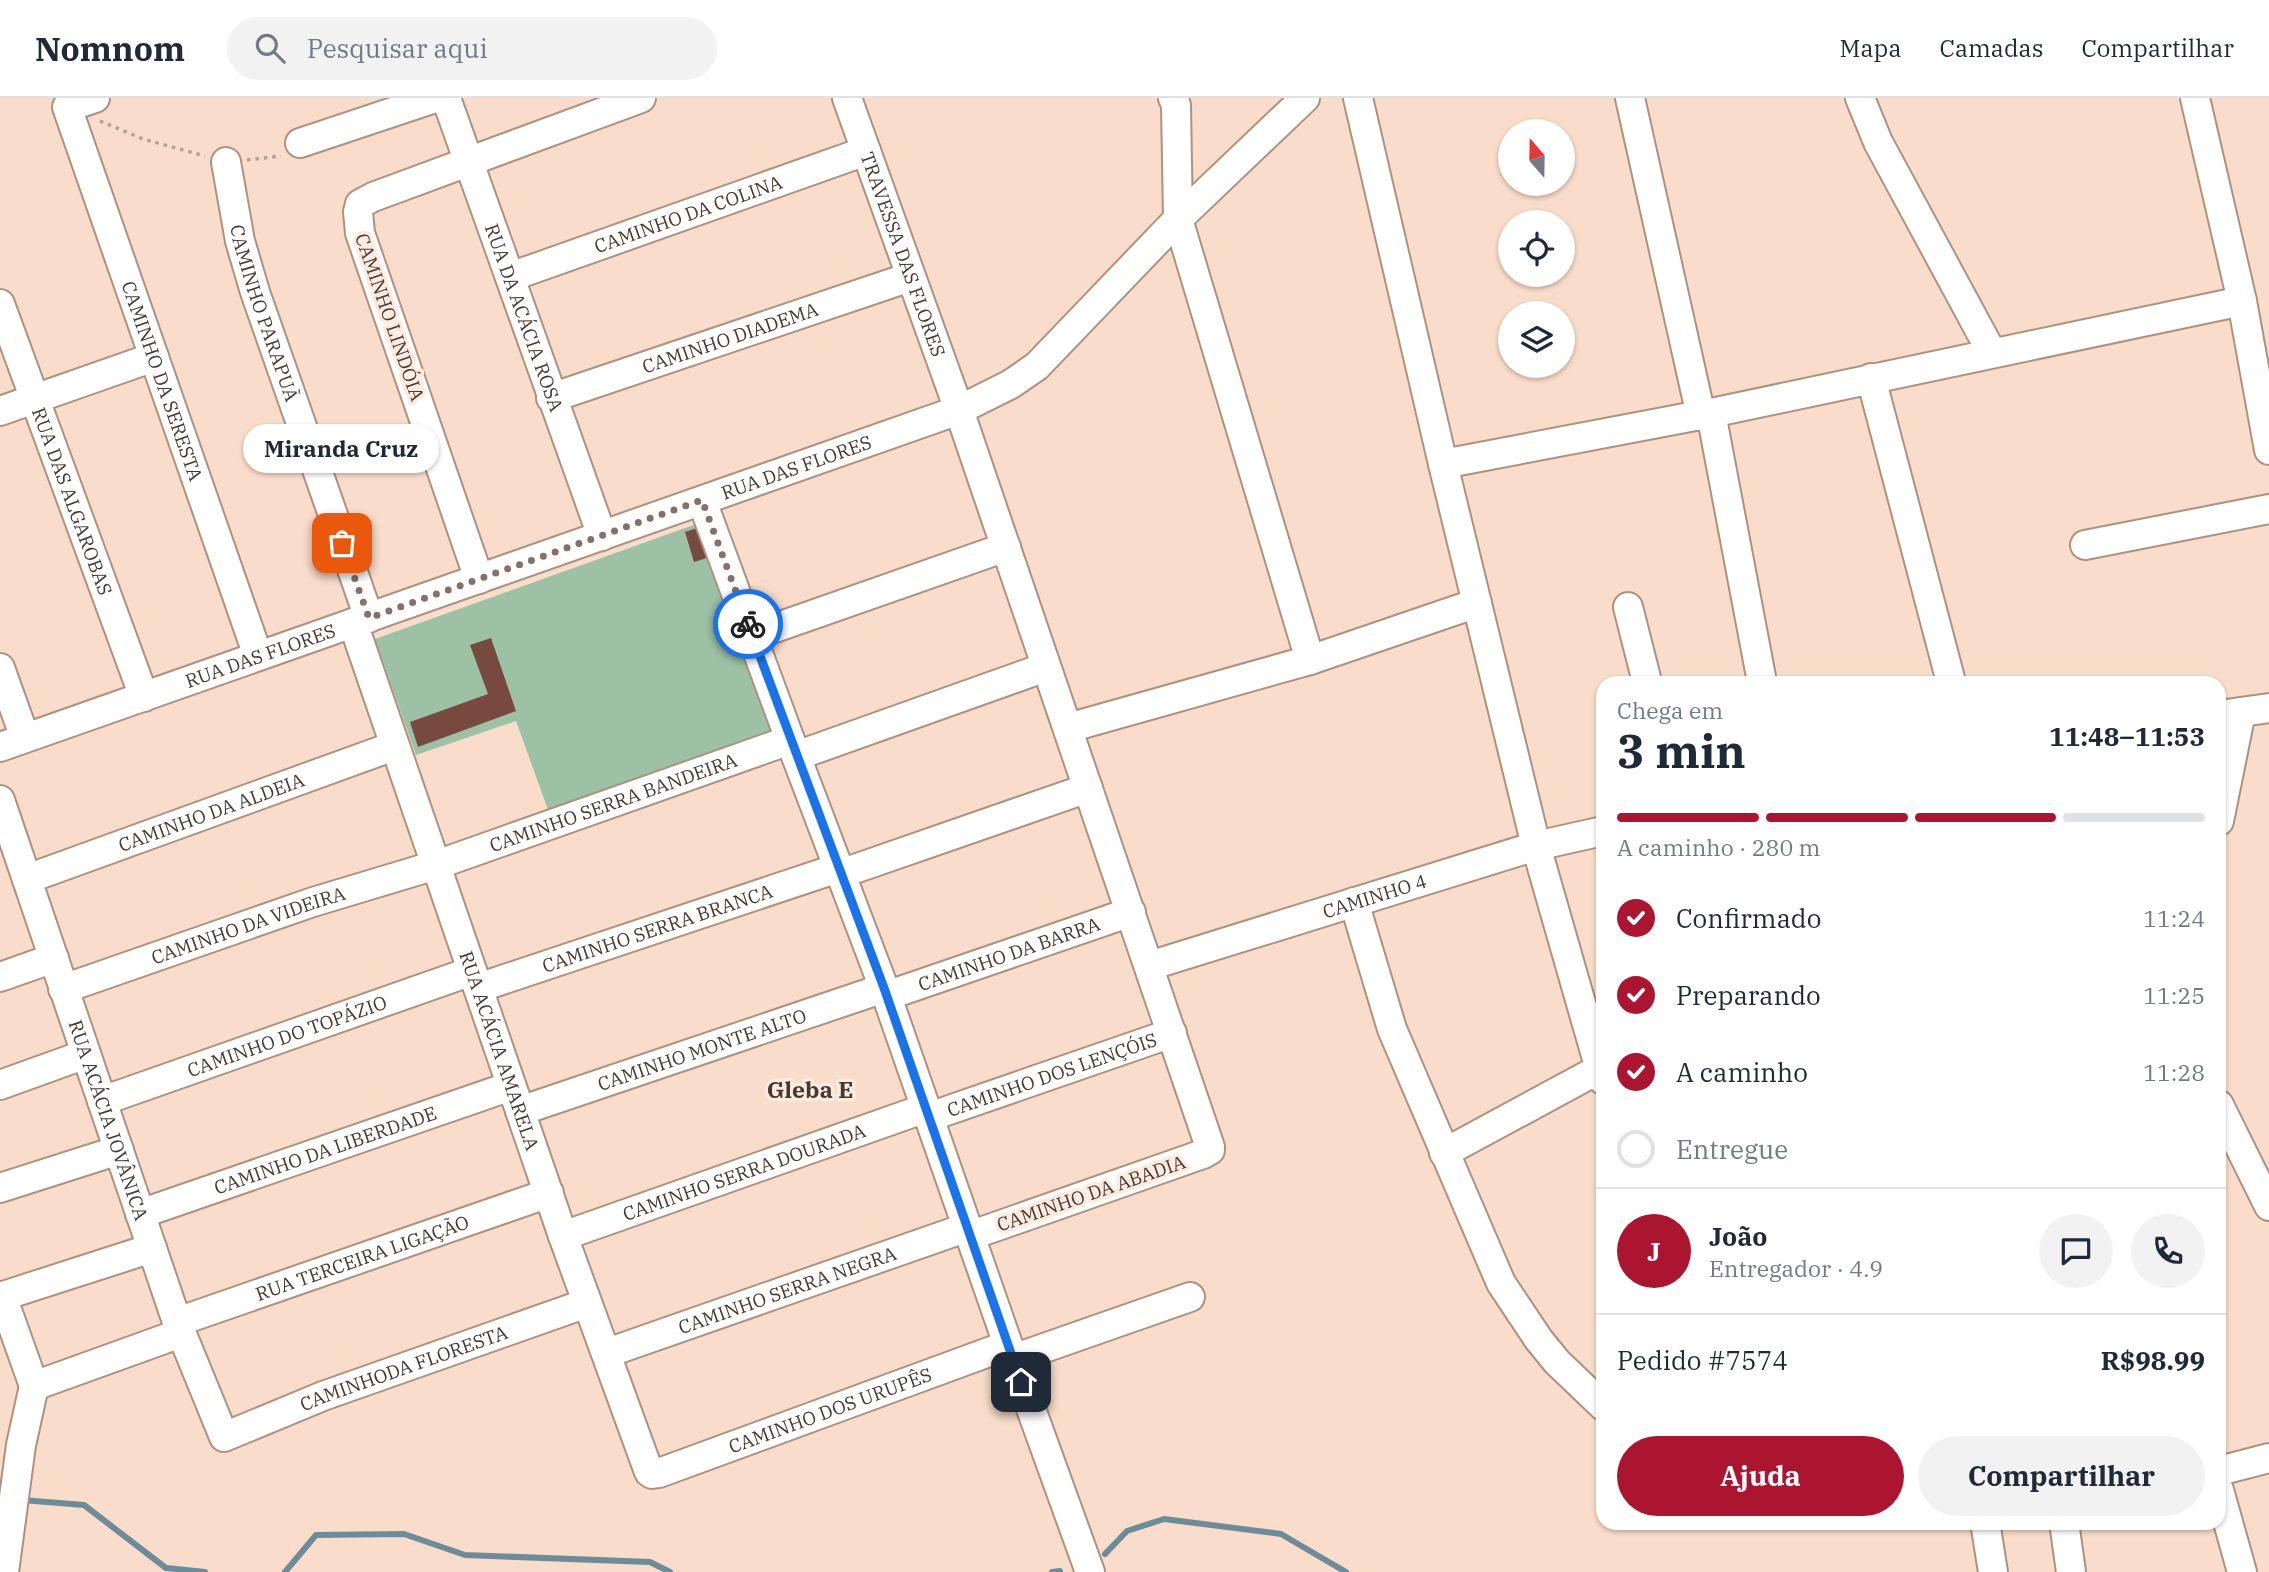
<!DOCTYPE html>
<html lang="pt">
<head>
<meta charset="utf-8">
<style>
  :root { --surface:#fff; --page:#f2f2f3; --text:#1f2937; --muted:#747a83; --line:#e0e1e3; --accent:#ab152f }
  body { margin:0; font-family:"IBM Plex Serif",serif; background:var(--page); color:var(--text); height:100vh; display:flex; flex-direction:column; font-size:26px; white-space:nowrap }
  * { box-sizing:border-box; margin:0 }
  p { font-size:23px; color:var(--muted) }
  .icon { flex:none; width:38px; height:38px; fill:none; stroke:currentColor; stroke-width:2; stroke-linecap:round; stroke-linejoin:round }
  .map { position:relative; flex:1; overflow:hidden }
  .drawer { position:absolute; left:1596px; top:578px; width:630px; height:854px; display:flex; flex-direction:column; background:var(--surface); border-radius:21px; box-shadow:0 2px 5px #0004 }
  .drawer>* { flex:none }
  .needle { width:46px; rotate:340deg }
  .fabs { position:absolute; left:1498px; top:21px; display:grid; gap:14px }
  .fabs a { display:grid; place-items:center; width:77px; height:77px; border-radius:50%; background:var(--surface); box-shadow:0 2px 5px #0004; font-size:35px }
  .pin { position:absolute; display:grid; place-items:center; width:60px; height:60px; color:#fff; margin:-30px; border-radius:14px; box-shadow:0 4px 10px #0006 }
  .courier { position:absolute; display:grid; place-items:center; width:70px; height:70px; margin:-35px; border:5px solid #1a73e8; border-radius:50%; background:#fff; color:#222; box-shadow:0 2px 9px #0007 }
  .bubble { position:absolute; height:49px; border-radius:24px; background:var(--surface); box-shadow:0 2px 5px #0004; font-size:23px; font-weight:700; line-height:49px; text-align:center }
  .head em { font-style:normal; font-weight:700 }
  .head div { display:flex; flex-direction:column-reverse }
  .head { display:flex; align-items:center; justify-content:space-between; height:119px; padding:0 21px }
  h1 { font-size:46px; font-weight:700; line-height:52px }
  .bar { display:grid; grid-template-columns:repeat(4,1fr); gap:10px 7px; align-content:center; height:84px; padding:0 21px }
  .bar i { height:9px; border-radius:5px; background:var(--line) }
  .bar .on { background:var(--accent) }
  .bar p { grid-column:span 4 }
  .line { display:flex; align-items:center; gap:18px; padding:0 21px; border-top:2px solid var(--line) }
  .line div { flex:1 }
  .round { display:grid; place-items:center; flex:none; width:74px; height:74px; border-radius:37px; background:var(--page) }
  ol { padding:0 21px; list-style:none }
  li { display:flex; align-items:center; gap:21px; height:77px }
  li p { margin-inline-start:auto }
  li .icon { padding:7px; border-radius:50%; background:var(--accent); color:#fff; stroke-width:4 }
  li:last-child { color:var(--muted) }
  li i { width:38px; height:38px; border:4px solid var(--line); border-radius:50% }
  .action { display:flex; gap:14px; margin-top:auto; padding:14px 21px }
  .action a { flex:1; height:80px; border-radius:42px; background:var(--accent); color:#fff; font-size:28px; font-weight:700; line-height:80px; text-align:center }
  .action a+a { background:var(--page); color:var(--text) }
  header { display:flex; align-items:center; gap:42px; box-sizing:border-box; height:98px; padding:0 35px; background:var(--surface); border-bottom:2px solid var(--line) }
  header strong { font-size:33px }
  nav { display:flex; gap:38px; margin-inline-start:auto; font-size:24px }
  .search { width:490px; height:63px; background:var(--page); display:flex; align-items:center; gap:18px; box-sizing:border-box; padding:0 24px; border-radius:38px; color:var(--muted); font-size:26px }
  .map>svg:first-child { display:block }
  .green { fill:#9dc1a4 }
  .lines { fill:none; stroke-linecap:round; stroke-linejoin:round }
  .stream { stroke:#6c8c9c; stroke-width:6 }
  .building { fill:#784941 }
  .minor-casing { stroke:#ad9280; stroke-width:32 }
  .path { stroke:#b6a091; stroke-width:3.5; stroke-dasharray:3.5 5; stroke-linecap:butt }
  .minor { stroke:#fff; stroke-width:28 }
  .done { stroke:#847267; stroke-width:7; stroke-dasharray:0 12.6 }
  .route { stroke:#1a73e8; stroke-width:9 }
  .labels { text-anchor:middle; stroke-width:7; stroke-linejoin:round; paint-order:stroke }
  .street-label { font-size:19px; fill:#453932; stroke:#fdebe0 }
  .quarter-label { font-size:23px; font-weight:bold; fill:#453932; stroke:#fdebe0 }
</style>
</head>
<body>
<header>
<strong>Nomnom</strong>
<div class="search"><svg class="icon" aria-label="search" viewBox="0 0 24 24"><circle cx="10" cy="10" r="6"/><path d="M15 15l6 6"/></svg>Pesquisar aqui</div>
<nav><a>Mapa</a><a>Camadas</a><a>Compartilhar</a></nav>
</header>
<div class="map">
<svg width="2269" height="1474" viewBox="0 0 2269 1474">
  <rect width="100%" height="100%" fill="#f9dcc9"/>
  <path class="green" d="M702 424 777 641 551 720 516 623 416 657 375 541Z"/>
  <g class="lines">
    <path class="stream" d="M22 1402 84 1407 166 1470 205 1474
      M1105 1456 1127 1433 1164 1421 1281 1436 1346 1474
      M285 1474 316 1437 404 1436 465 1457 650 1464 670 1474
      M1052 1474 1060 1473"/>
  </g>
  <path class="building" d="M700 429 710 459 694 464 685 434Z
    M491 540 516 613 418 649 410 624 488 596 470 547Z"/>
  <g class="lines">
    <g class="minor-casing">
      <g id="minor">
        <path id="s1" d="M446 0 602 438"/>
        <path id="s2" d="M847 0 959 312 1210 1049V1052L1203 1056 972 1137"/>
        <path d="M1173 0 1176 7 1178 121 1310 562"/>
        <path d="M1358 0 1443 366 1536 748 1603 982"/>
        <path d="M1630 0 1701 318"/>
        <path d="M1860 0 1878 44 1992 255"/>
        <path d="M2195 0 2242 203 2269 352"/>
        <path id="s3" d="M67 9 258 558"/>
        <path d="M68 9 95 0"/>
        <path d="M300 45 435 0"/>
        <path id="s4" d="M226 64 240 143 255 194 369 520"/>
        <path id="s5" d="M510 179 866 53"/>
        <path id="s6" d="M0 206 144 599"/>
        <path d="M1871 280 1951 584"/>
        <path id="s7" d="M551 300 910 179"/>
        <path d="M0 313 154 259"/>
        <path d="M1711 315 1762 584"/>
        <path d="M1443 366 1711 315 2242 203"/>
        <path d="M702 403 796 658 884 890 1013 1261 1090 1474"/>
        <path d="M2085 447 2269 411"/>
        <path d="M479 481 360 135 358 114 360 106 373 99 641 0"/>
        <path d="M1628 509 1647 584"/>
        <path id="s8" d="M353 525 563 1138 649 1374 652 1376 659 1375 1008 1247"/>
        <path d="M752 538 1006 449"/>
        <path d="M0 570 25 640"/>
        <path d="M2219 617 2269 610"/>
        <path d="M1068 630 1310 562 1477 505"/>
        <path id="s9" d="M0 649 959 312 1011 286 1037 268 1178 121 1305 0"/>
        <path d="M796 658 1046 569"/>
        <path id="s10" d="M0 702 177 1224 224 1339 323 1298 587 1205"/>
        <path d="M2219 723 2241 614"/>
        <path d="M840 776 1088 690"/>
        <path id="s11" d="M27 781 394 648"/>
        <path d="M1354 804 1392 931 1501 1185 1539 1242 1557 1264 1603 1308"/>
        <path id="s12" d="M1149 868 1536 748 1603 733"/>
        <path d="M0 879 54 860"/>
        <path id="s13" d="M478 890 838 770"/>
        <path id="s14" d="M63 891 313 804 436 767 790 642"/>
        <path id="s15" d="M886 898 1131 814"/>
        <path d="M0 987 86 956"/>
        <path id="s16" d="M102 1003 472 873"/>
        <path d="M2219 1007 2269 1108"/>
        <path id="s17" d="M520 1013 884 890"/>
        <path id="s18" d="M929 1019 1172 935"/>
        <path d="M1444 1055 1603 969"/>
        <path d="M0 1090 119 1052"/>
        <path id="s19" d="M140 1116 511 988"/>
        <path id="s20" d="M563 1138 926 1010"/>
        <path d="M2 1198 34 1288 181 1235"/>
        <path d="M0 1199 152 1150"/>
        <path id="s21" d="M177 1224 549 1095"/>
        <path id="s22" d="M607 1255 968 1129"/>
        <path d="M1013 1261 1190 1199"/>
        <path d="M2219 1373 2269 1360"/>
        <path d="M2219 1392 2242 1474"/>
        <path d="M1985 1424 1993 1474"/>
        <path d="M2064 1424 2071 1474"/>
        <path d="M4 1474 21 1347 34 1288"/>
      </g>
    </g>
    <path class="path" d="M100 23 143 41 205 58
      M247 62 281 58"/>
    <use href="#minor" class="minor"/>
  </g>
  <g class="lines">
    <path class="done" d="M342 445 369 520 702 402 748 526"/>
    <path class="route" d="M748 526 884 890 1021 1284"/>
  </g>
  <g class="labels">
    <g class="street-label">
      <text dy="7" stroke="none"><textPath href="#s5" startOffset="189">CAMINHO DA COLINA</textPath></text>
      <text dy="7" stroke="none"><textPath href="#s2" startOffset="166">TRAVESSA DAS FLORES</textPath></text>
      <text dy="7" stroke="none"><textPath href="#s4" startOffset="156">CAMINHO PARAPUÃ</textPath></text>
      <text transform="translate(390 219) rotate(71)" y="7">CAMINHO LINDÓIA</text>
      <text dy="7" stroke="none"><textPath href="#s1" startOffset="233">RUA DA ACÁCIA ROSA</textPath></text>
      <text dy="7" stroke="none"><textPath href="#s7" startOffset="189">CAMINHO DIADEMA</textPath></text>
      <text dy="7" stroke="none"><textPath href="#s3" startOffset="290">CAMINHO DA SERESTA</textPath></text>
      <text dy="7" stroke="none"><textPath href="#s9" startOffset="844">RUA DAS FLORES</textPath></text>
      <text dy="7" stroke="none"><textPath href="#s6" startOffset="210">RUA DAS ALGAROBAS</textPath></text>
      <text dy="7" stroke="none"><textPath href="#s9" startOffset="276">RUA DAS FLORES</textPath></text>
      <text dy="7" stroke="none"><textPath href="#s14" startOffset="581">CAMINHO SERRA BANDEIRA</textPath></text>
      <text dy="7" stroke="none"><textPath href="#s11" startOffset="196">CAMINHO DA ALDEIA</textPath></text>
      <text dy="7" stroke="none"><textPath href="#s12" startOffset="236">CAMINHO 4</textPath></text>
      <text dy="7" stroke="none"><textPath href="#s14" startOffset="196">CAMINHO DA VIDEIRA</textPath></text>
      <text dy="7" stroke="none"><textPath href="#s13" startOffset="189">CAMINHO SERRA BRANCA</textPath></text>
      <text dy="7" stroke="none"><textPath href="#s15" startOffset="130">CAMINHO DA BARRA</textPath></text>
      <text dy="7" stroke="none"><textPath href="#s16" startOffset="196">CAMINHO DO TOPÁZIO</textPath></text>
      <text dy="7" stroke="none"><textPath href="#s17" startOffset="192">CAMINHO MONTE ALTO</textPath></text>
      <text dy="7" stroke="none"><textPath href="#s8" startOffset="452">RUA ACÁCIA AMARELA</textPath></text>
      <text dy="7" stroke="none"><textPath href="#s18" startOffset="130">CAMINHO DOS LENÇÓIS</textPath></text>
      <text dy="7" stroke="none"><textPath href="#s10" startOffset="338">RUA ACÁCIA JOVÂNICA</textPath></text>
      <text dy="7" stroke="none"><textPath href="#s19" startOffset="196">CAMINHO DA LIBERDADE</textPath></text>
      <text dy="7" stroke="none"><textPath href="#s20" startOffset="192">CAMINHO SERRA DOURADA</textPath></text>
      <text transform="translate(1091 1095) rotate(-19)" y="7">CAMINHO DA ABADIA</text>
      <text dy="7" stroke="none"><textPath href="#s21" startOffset="196">RUA TERCEIRA LIGAÇÃO</textPath></text>
      <text dy="7" stroke="none"><textPath href="#s22" startOffset="191">CAMINHO SERRA NEGRA</textPath></text>
      <text dy="7" stroke="none"><textPath href="#s10" startOffset="868">CAMINHODA FLORESTA</textPath></text>
      <text dy="7" stroke="none"><textPath href="#s8" startOffset="1092">CAMINHO DOS URUPÊS</textPath></text>
    </g>
    <g class="quarter-label">
      <text x="810" y="1000">Gleba E</text>
    </g>
  </g>
</svg>
<div class="fabs">
<a><svg class="needle" viewBox="-14 -14 28 28"><path d="M0-13l5 13h-10z" fill="#e53935"/><path d="M0 13l5-13h-10z" fill="#747a83"/></svg></a>
<a><svg class="icon" aria-label="locate" viewBox="0 0 24 24"><circle cx="12" cy="12" r="6"/><path d="M12 2v4M12 18v4M2 12h4M18 12h4"/></svg></a>
<a><svg class="icon" aria-label="layers" viewBox="0 0 24 24"><path d="M12 4l9 5-9 5-9-5zM3 14l9 5 9-5"/></svg></a>
</div>
<div class="pin" style="left:342px;top:445px;background:#ea580c"><svg class="icon" aria-label="bag" viewBox="0 0 24 24"><path d="M5 8h14l-1 12H6zM9 8a3 3 0 0 1 6 0"/></svg></div>
<div class="pin" style="left:1021px;top:1284px;background:#1f2937"><svg class="icon" aria-label="home" viewBox="0 0 24 24"><path d="M3 11l9-7 9 7M6 9v11h12V9"/></svg></div>
<div class="courier" style="left:748px;top:526px"><svg class="icon" aria-label="bike" viewBox="0 0 24 24"><circle cx="6" cy="16" r="4"/><circle cx="18" cy="16" r="4"/><path d="M6 16l4-8h5l3 8M10 8l3 8H6M13 5h3"/></svg></div>
<div class="bubble" style="left:243px;top:326px;width:196px">Miranda Cruz</div>
<section class="drawer">
<div class="head"><div><h1>3 min</h1><p>Chega em</p></div><em>11:48–11:53</em></div>
<div class="bar"><i class="on"></i><i class="on"></i><i class="on"></i><i></i><p>A caminho · 280 m</p></div>
<ol>
<li><svg class="icon" aria-label="check" viewBox="0 0 24 24"><path d="M5 12l5 5 9-10"/></svg>Confirmado<p>11:24</p></li>
<li><svg class="icon" aria-label="check" viewBox="0 0 24 24"><path d="M5 12l5 5 9-10"/></svg>Preparando<p>11:25</p></li>
<li><svg class="icon" aria-label="check" viewBox="0 0 24 24"><path d="M5 12l5 5 9-10"/></svg>A caminho<p>11:28</p></li>
<li><i></i>Entregue</li>
</ol>
<div class="line" style="height:126px"><b class="round" style="background:var(--accent);color:#fff">J</b><div><b>João</b><p>Entregador · 4.9</p></div><a class="round"><svg class="icon" aria-label="chat" viewBox="0 0 24 24"><path d="M4 5h16v11H9l-5 4z"/></svg></a><a class="round"><svg class="icon" aria-label="phone" viewBox="0 0 24 24"><path d="M5 4h4l2 5-3 2q2 4 5 5l2-3 5 2v4C11 20 4 13 5 4z"/></svg></a></div>
<div class="line" style="height:91px"><div>Pedido #7574</div><b>R$98.99</b></div>
<div class="action"><a>Ajuda</a><a>Compartilhar</a></div>
</section>
</div>
</body>
</html>
